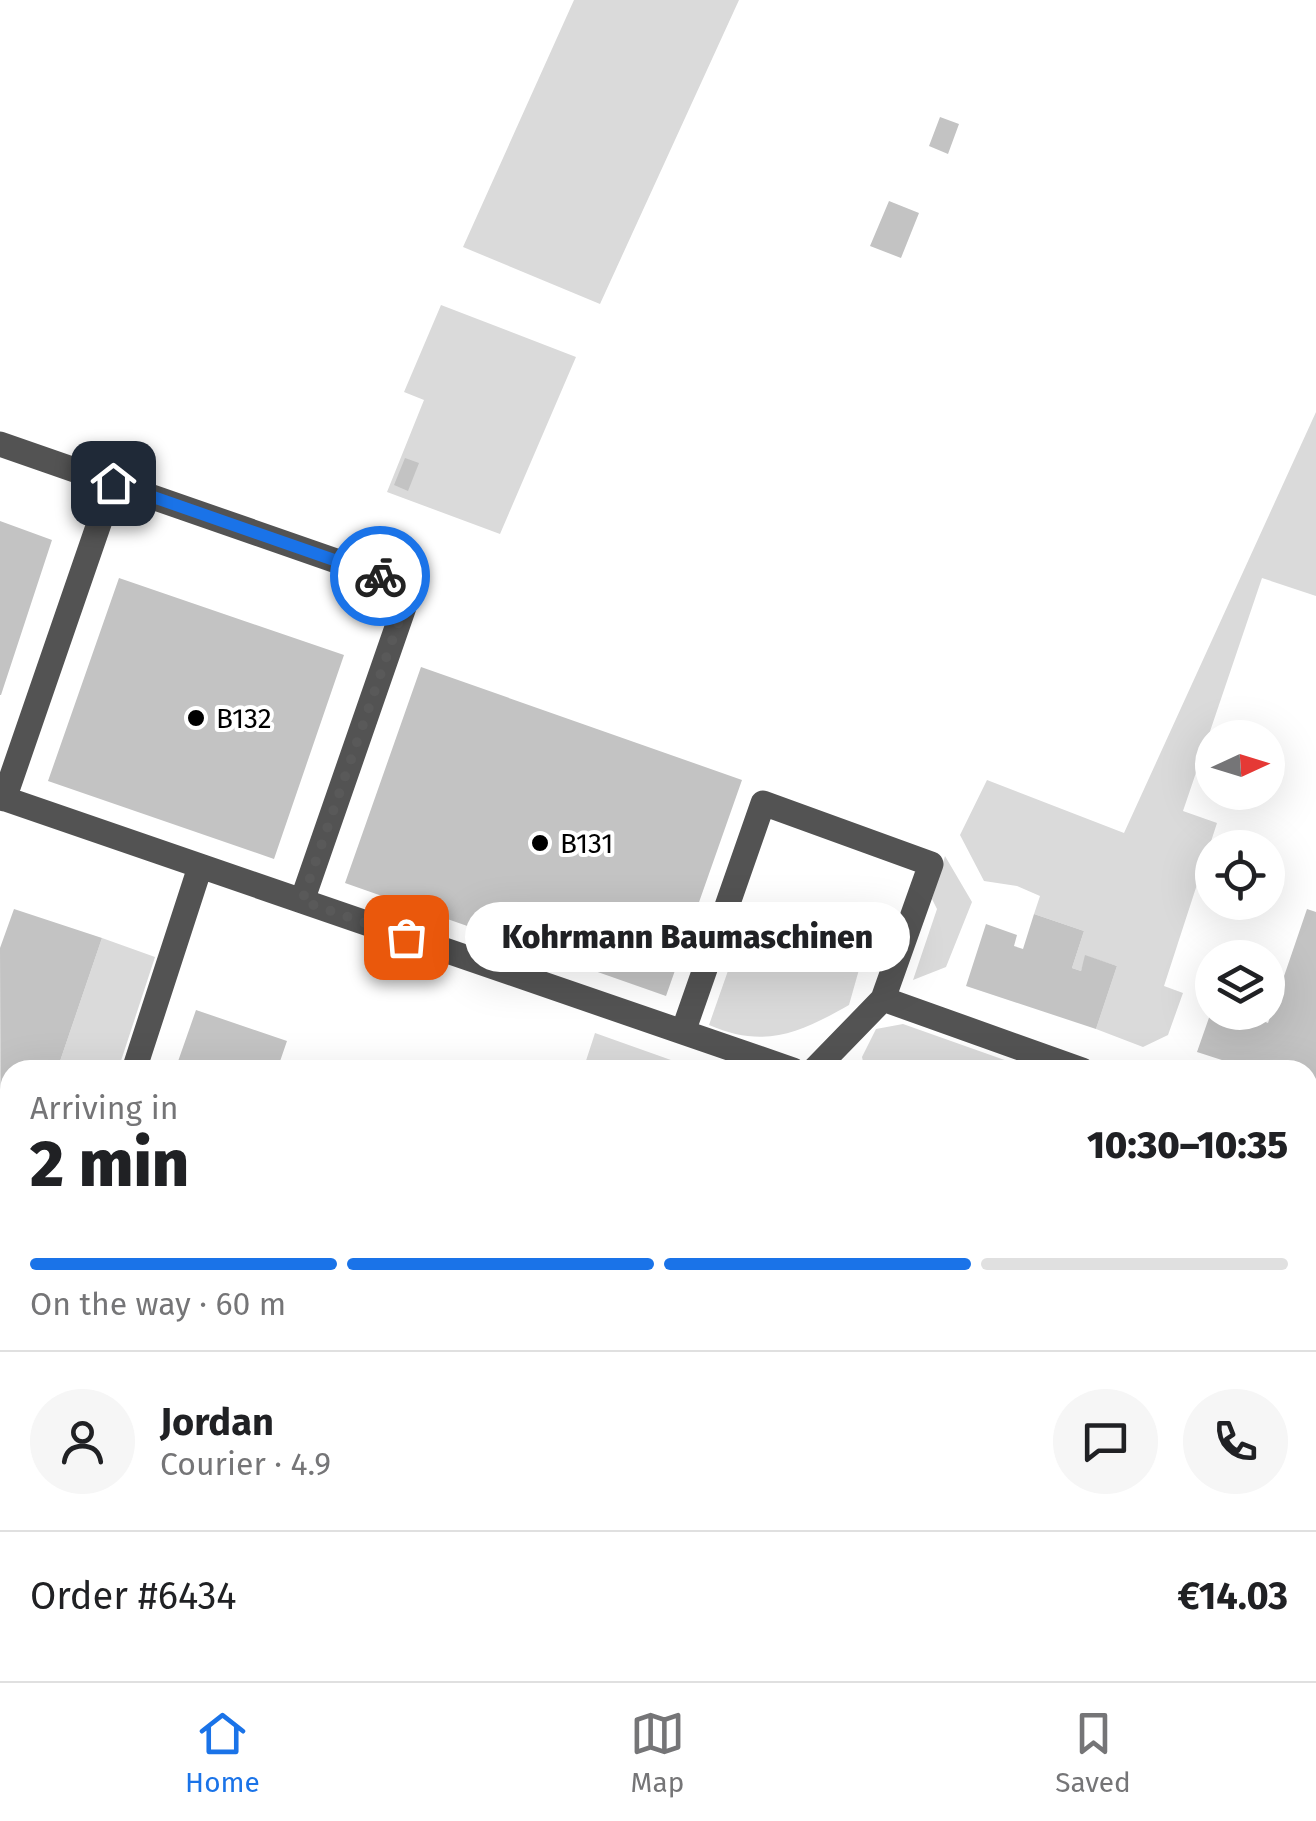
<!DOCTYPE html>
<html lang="en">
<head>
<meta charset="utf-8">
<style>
  :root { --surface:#fff; --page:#f6f6f6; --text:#202124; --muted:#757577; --line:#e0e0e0; --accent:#1a73e8 }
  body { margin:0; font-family:"Fira Sans",sans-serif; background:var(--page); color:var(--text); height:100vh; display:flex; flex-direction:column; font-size:38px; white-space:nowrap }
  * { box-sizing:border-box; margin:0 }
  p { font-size:32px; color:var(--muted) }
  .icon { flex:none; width:55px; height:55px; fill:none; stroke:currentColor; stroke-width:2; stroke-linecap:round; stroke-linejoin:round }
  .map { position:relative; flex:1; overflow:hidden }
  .details { position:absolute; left:0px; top:1060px; width:1318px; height:622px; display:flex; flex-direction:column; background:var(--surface); border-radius:30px 30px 0 0; box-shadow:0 10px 40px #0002 }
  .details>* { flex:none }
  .needle { width:65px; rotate:86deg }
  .buttons { position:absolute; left:1195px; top:720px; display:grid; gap:20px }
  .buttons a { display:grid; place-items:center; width:90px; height:90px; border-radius:50%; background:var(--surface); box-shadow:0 10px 40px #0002; font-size:50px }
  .pin { position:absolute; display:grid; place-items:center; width:85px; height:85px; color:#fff; margin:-42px; border-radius:20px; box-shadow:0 5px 15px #0006 }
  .courier { position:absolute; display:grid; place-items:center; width:100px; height:100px; margin:-50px; border:8px solid #1a73e8; border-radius:50%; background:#fff; color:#222; box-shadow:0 2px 12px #0007 }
  .bubble { position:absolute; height:70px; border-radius:35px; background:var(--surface); box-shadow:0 10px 40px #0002; font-size:32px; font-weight:800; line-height:70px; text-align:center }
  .head em { font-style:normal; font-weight:800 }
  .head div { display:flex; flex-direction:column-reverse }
  .head { display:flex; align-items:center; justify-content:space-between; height:170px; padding:0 30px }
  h1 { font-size:65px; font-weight:800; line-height:75px }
  .bar { display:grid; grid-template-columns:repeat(4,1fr); gap:15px 10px; align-content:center; height:120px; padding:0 30px }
  .bar i { height:12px; border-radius:8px; background:var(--line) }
  .bar .selected { background:var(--accent) }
  .bar p { grid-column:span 4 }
  .line { display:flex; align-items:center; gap:25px; padding:0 30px; border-top:2px solid var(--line) }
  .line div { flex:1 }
  .round { display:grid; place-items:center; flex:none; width:105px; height:105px; border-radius:52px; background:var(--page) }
  .tabs { display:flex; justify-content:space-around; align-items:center; height:140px; border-top:2px solid var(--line); background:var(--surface); font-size:28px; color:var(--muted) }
  .tabs a { display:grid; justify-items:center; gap:5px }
  .tabs .selected { color:var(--accent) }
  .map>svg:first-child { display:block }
  .green { fill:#dadada }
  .building { fill:#c3c3c3 }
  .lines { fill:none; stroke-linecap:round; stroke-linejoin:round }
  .minor { stroke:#535353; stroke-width:25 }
  .done { stroke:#595959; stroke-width:10; stroke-dasharray:0 18 }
  .route { stroke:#1a73e8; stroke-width:12 }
  .poi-dot { fill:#000; stroke:#fff; stroke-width:4 }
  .labels { text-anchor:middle; stroke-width:8; stroke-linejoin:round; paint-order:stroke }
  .poi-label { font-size:28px; fill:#000; stroke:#fff; text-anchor:start }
</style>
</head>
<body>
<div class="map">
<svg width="1316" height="1681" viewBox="0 0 1316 1681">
  <rect width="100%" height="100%" fill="#fff"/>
  <path class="green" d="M574 0H739L600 304 463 247Z
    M441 305 576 357 500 534 387 492 424 400 404 392Z
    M1316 412V596L1262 578 1183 811 1217 823 1164 986 1183 993 1168 1035 1143 1047 1096 1029 1117 966 1086 956 1081 971 1072 968 1084 931 1034 914 1040 896 1017 886 984 881 960 835 987 780 1124 833Z
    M945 856 972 902 946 967 913 980 937 909 932 899Z
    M744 925 860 966 849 1005C800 1033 764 1049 709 1025Z
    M102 938 155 957 118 1070H57Z
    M903 1024 1033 1070H865L862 1057 876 1029Z
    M595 1033 699 1070H583Z
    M10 1207V1330L0 1334V1236Z
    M1308 1274 1316 1277V1681L1290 1673 1308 1672Z
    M0 1367H10V1486L0 1481Z"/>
  <path class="building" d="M940 117 959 124 948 154 929 146Z
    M889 201 919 213 901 258 870 246Z
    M405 458 419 463 408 491 394 485Z
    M0 521 52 540 1 695H0Z
    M119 578 344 655 274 859 48 781Z
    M421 667 742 780 666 996 345 883Z
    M14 909 102 938 57 1070H10V1207L1 1234 0 948Z
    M1307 909 1316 912V1108L1308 1105V1070H1226L1228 1062 1197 1052 1211 1012H1239L1268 1023Z
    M1034 914 1084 931 1072 968 1081 971 1085 955 1117 966 1096 1029 966 986 986 924 1017 935 1014 946 1023 949Z
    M196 1010 287 1041 277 1070H175Z
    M531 1672H717L714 1681H554Z
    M747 1672H800L798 1681H744Z
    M825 1672H878L876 1681H822Z
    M904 1672H958L955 1681H901Z
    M1020 1672H1062L1058 1681H1017Z
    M1100 1672H1201L1198 1681H1097Z"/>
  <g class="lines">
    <path class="minor" d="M0 444 411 587 302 901
      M0 797 793 1070
      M4 799 113 483
      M883 999 1082 1070
      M683 1032 763 803 931 864 883 999 814 1070
      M134 1070 200 867
      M1308 1147 1316 1150
      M1308 1251 1316 1255
      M0 1344 10 1339
      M0 1551 10 1555
      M358 1672 383 1681
      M26 1681 29 1672"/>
  </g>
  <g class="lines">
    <path class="done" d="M380 576 411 586 302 901 406 937"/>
    <path class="route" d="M113 483 380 576"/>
  </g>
  <g class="poi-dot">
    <circle cx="196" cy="718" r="10"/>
    <circle cx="540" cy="843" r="10"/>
  </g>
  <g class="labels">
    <g class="poi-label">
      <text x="216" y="728">B132</text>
      <text x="560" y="853">B131</text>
    </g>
  </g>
</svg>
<div class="buttons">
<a><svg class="needle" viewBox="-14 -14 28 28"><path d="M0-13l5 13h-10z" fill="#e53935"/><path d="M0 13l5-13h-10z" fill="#757577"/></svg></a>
<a><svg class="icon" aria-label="locate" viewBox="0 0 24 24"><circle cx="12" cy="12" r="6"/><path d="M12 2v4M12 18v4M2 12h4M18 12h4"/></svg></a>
<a><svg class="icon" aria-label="layers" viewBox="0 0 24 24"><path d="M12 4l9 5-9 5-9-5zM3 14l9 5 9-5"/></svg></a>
</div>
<div class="pin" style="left:406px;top:937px;background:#ea580c"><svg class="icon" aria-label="bag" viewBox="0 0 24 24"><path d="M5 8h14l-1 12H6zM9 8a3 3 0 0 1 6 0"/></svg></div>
<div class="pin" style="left:113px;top:483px;background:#1f2937"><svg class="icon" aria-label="home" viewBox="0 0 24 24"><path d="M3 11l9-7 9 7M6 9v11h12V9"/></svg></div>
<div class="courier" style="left:380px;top:576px"><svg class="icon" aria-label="bike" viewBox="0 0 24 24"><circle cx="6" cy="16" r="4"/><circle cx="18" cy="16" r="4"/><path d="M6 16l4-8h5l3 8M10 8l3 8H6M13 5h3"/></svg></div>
<div class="bubble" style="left:465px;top:902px;width:445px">Kohrmann Baumaschinen</div>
<section class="details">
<div class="head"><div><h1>2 min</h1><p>Arriving in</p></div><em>10:30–10:35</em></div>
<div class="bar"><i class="selected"></i><i class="selected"></i><i class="selected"></i><i></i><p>On the way · 60 m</p></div>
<div class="line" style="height:180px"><a class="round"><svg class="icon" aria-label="person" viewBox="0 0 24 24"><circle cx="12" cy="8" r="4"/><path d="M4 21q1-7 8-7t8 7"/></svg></a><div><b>Jordan</b><p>Courier · 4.9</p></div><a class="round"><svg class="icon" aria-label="chat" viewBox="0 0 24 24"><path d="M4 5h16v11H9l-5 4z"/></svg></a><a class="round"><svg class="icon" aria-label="phone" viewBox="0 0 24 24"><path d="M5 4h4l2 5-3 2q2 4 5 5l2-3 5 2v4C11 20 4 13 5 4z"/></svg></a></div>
<div class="line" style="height:130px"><div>Order #6434</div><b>€14.03</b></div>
</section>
</div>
<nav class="tabs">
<a class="selected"><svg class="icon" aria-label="home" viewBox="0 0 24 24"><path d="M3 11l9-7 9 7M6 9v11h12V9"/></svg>Home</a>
<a><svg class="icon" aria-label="map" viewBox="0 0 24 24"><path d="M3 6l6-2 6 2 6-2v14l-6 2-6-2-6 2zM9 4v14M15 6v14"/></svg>Map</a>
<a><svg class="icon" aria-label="saved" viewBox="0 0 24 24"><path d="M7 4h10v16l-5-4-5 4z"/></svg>Saved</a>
</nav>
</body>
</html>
